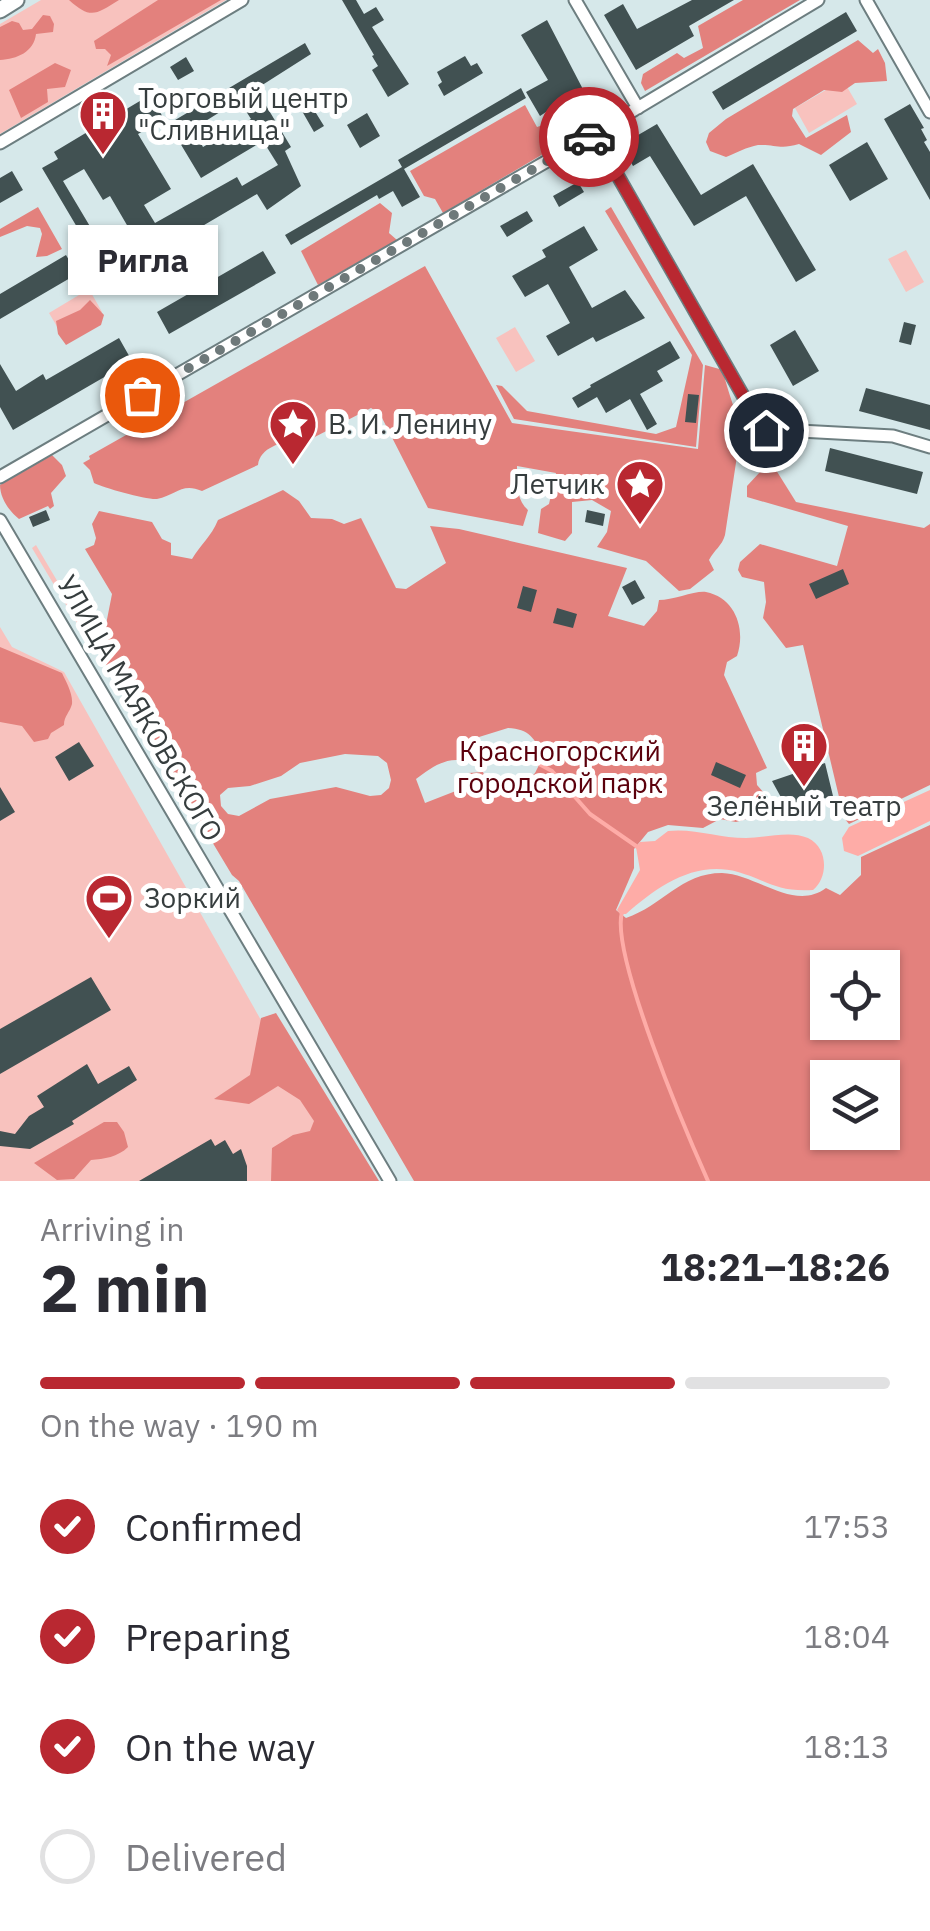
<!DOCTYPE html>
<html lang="en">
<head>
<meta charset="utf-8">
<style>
  :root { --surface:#fff; --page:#f7f7f7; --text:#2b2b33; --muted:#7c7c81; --line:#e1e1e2; --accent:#b92831 }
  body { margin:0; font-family:"IBM Plex Sans",sans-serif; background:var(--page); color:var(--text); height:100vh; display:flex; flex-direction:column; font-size:38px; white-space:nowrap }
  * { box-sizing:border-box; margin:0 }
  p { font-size:32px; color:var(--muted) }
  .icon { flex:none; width:55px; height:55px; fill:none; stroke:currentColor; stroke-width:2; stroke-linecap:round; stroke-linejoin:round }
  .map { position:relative; height:1181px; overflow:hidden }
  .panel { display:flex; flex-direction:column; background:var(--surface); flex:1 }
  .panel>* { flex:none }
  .controls { position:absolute; left:810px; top:950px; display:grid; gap:20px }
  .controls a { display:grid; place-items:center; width:90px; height:90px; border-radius:0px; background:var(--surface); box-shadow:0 2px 8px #0004; font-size:50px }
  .pin { position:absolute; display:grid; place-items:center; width:85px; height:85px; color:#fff; margin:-42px; border:5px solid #fff; border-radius:50%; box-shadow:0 2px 10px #0007 }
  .courier { position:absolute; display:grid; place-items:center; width:100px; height:100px; margin:-50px; border:8px solid #b92831; border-radius:50%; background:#fff; color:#222; box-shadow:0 2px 12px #0007 }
  .bubble { position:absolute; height:70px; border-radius:0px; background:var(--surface); box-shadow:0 2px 8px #0004; font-size:32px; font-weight:800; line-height:70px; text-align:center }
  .overview em { font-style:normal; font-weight:800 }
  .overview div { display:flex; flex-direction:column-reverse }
  .overview { display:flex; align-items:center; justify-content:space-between; height:170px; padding:0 40px }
  h1 { font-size:65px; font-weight:800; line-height:75px }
  .bar { display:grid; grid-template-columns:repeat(4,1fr); gap:15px 10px; align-content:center; height:120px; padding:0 40px }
  .bar i { height:12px; border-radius:8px; background:var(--line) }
  .bar .on { background:var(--accent) }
  .bar p { grid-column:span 4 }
  ol { padding:0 40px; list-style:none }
  li { display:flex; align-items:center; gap:30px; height:110px }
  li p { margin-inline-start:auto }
  li .icon { padding:10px; border-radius:50%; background:var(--accent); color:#fff; stroke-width:4 }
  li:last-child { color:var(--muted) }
  li i { width:55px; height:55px; border:5px solid var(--line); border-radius:50% }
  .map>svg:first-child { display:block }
  .green { fill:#f8c2be }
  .forest { fill:#e3817d; fill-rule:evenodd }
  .water { fill:#feaca7 }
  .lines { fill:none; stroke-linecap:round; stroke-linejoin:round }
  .stream { stroke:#feaca7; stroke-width:4 }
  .building { fill:#415152; fill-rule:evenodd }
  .minor-casing { stroke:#6d7e80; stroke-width:15 }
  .major-casing { stroke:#6d7e80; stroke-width:19 }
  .minor { stroke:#fff; stroke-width:11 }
  .major { stroke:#fff; stroke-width:15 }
  .done { stroke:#6e797a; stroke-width:10; stroke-dasharray:0 18 }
  .route { stroke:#b92831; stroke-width:12 }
  .labels { text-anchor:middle; stroke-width:10; stroke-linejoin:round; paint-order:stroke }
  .poi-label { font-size:28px; fill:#363d3e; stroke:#fff; text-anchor:start }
  .street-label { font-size:28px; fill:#363d3e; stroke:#fff }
  .park-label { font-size:28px; fill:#5b000c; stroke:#fff }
</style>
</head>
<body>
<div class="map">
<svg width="930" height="1181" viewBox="0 0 930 1181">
  <rect width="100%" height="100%" fill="#d6e8ea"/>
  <path class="green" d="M41 0H226L0 134V24Z
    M843 80 857 104 809 133 795 108Z
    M906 250 924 282 906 292 888 259Z
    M89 289 102 312 62 335 49 313Z
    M515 327 535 361 516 372 496 338Z
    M36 545 82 623 78 625 32 548Z
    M0 627 12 647 64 672 352 1181H0Z"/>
  <path class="forest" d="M69 0H119C96 14 91 20 69 0Z
    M158 0H221L107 66 111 55 105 49H96L94 41Z
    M743 0H800L645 91 641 83 643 74 677 53 684 58 703 48 698 26Z
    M43 15 50 16 54 24 53 32 36 34C34 52 17 59 0 60V27L12 21 19 23 23 30 32 29Z
    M858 40 873 53 878 49 885 63 887 81 855 83 842 92 824 90 793 109 792 116 806 138 847 115 851 132 821 155 799 144C779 150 776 144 758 145 747 147 736 153 726 157L710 151 706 142 709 133 726 119Z
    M55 63 71 70 65 87 47 89 48 102 21 118 9 90Z
    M525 105 537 127 558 120 577 134 443 213 435 199 424 196 410 171Z
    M380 203 392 213 389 233 397 240 318 285 301 251Z
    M38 207 62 249 47 256 36 257 42 234 40 228 27 226 0 237V229Z
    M611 207 703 365 696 447 514 419 496 385 502 386 527 411 656 434 676 427 692 355 605 211Z
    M425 266 512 423 698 449 705 365 723 370C729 400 741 417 741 450L737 456 725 535C722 546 714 550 709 560L714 570 690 589 679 591 646 561 597 547 607 532 611 511 592 500 572 502V533L565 541 538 533 541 509 549 504 556 473 517 466C517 482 516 500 528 510L523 526 428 508 380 414 371 408 305 442 296 438C282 443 260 447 258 465L202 491C182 482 176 495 157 499 147 500 104 488 94 483L90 470 83 463 90 459 89 456Z
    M90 300 104 315 101 325 66 345 58 334 56 321 80 310Z
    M52 455 62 465 66 476 51 493 54 506 50 509 48 506 19 519C9 511 0 498 0 485Z
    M771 462 796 502 924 528 930 524V785L849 824 844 818 803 645 786 648 763 618 766 602 764 582 742 577 738 570 740 562 760 544 837 566 848 526 747 497V486L760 472 769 473Z
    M283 490 299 501 311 518 332 519 344 524 361 518 396 588 406 589 446 563 430 526 459 529 627 568 608 616 644 626 657 611 659 600C673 600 697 590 706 592 736 598 746 630 737 656L727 662 724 675 767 768 756 773 757 785 765 794 761 807 753 817 736 822 720 819 703 828 668 825 648 832 634 849V868L616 910 626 918C662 906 681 873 722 873 756 874 794 912 826 888L840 895 861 875V857L930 825V1181H414L239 881 232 875 100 655 112 594 85 549 94 545 96 538 92 524 99 511 152 522 162 539 171 543V555L192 559C201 544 211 537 218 520ZM508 728C529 729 535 738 543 757L535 773 520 788H489L483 772 468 773 466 787 425 803 416 779C432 767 448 755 468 762L481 754 479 737ZM345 754 378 756 387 763 391 780 389 788 381 795 370 796 336 787 270 799 239 816 228 814 221 806 220 795 228 788 250 786 281 776 300 763ZM828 968H882V1022H828ZM828 1078H882V1132H828Z
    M0 647 62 673C66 682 73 693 72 704 70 712 64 716 64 725L51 733 48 739 34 742 22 726 0 722Z
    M276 1013 379 1181H271L272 1148 293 1135 310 1131 314 1121 300 1100 278 1086 249 1104 214 1099 250 1075 261 1018Z
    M104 1122H117L124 1132 128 1147C118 1157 104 1159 91 1160L74 1179 57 1180 34 1163Z"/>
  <path class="water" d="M930 790V821L858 856 844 851 842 838 849 827Z
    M668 831C694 828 719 838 746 838 765 838 790 830 808 838 829 848 828 878 813 890 776 892 769 881 738 872 694 860 657 887 626 914H620L617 910 640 870 636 847 640 842 655 841Z"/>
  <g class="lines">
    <path class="stream" d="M537 763 552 771 590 814 639 848
      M622 912C610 954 687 1134 708 1181"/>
  </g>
  <path class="building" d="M342 0H356L364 14 376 7 384 20 372 27 409 84 388 97 372 70 378 66 372 56 374 55Z
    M692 0H734L689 26 694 36 636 70 604 15 623 4 637 29Z
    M846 12 857 31 723 110 712 92Z
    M547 20 587 97 565 109 563 107 551 113 549 110 540 116 526 92 548 80 521 35Z
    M305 43 311 54 256 89 291 147 285 151 301 186 267 210 257 194 143 261 140 255 128 262 122 252 134 245 131 232 110 196 103 200 84 169 63 181 113 265 103 271 42 168 58 159 54 152 89 131 83 120 112 103 118 114 150 95 164 119 138 134 171 189 144 205 155 223 237 177 242 186 278 165 263 141 201 178 177 138 174 140 165 126ZM239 100 251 119 203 147 193 129Z
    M465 56 471 66 477 63 483 73 444 96 438 85 442 82 437 72Z
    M186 57 194 71 178 80 170 67Z
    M521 88 526 98 404 169 420 197 402 207 393 191 379 199 377 195 291 245 285 235 402 167 398 160Z
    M910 104 924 128 921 129 927 140 924 142 930 152V200L884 119Z
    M311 105 324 126 314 132 302 111Z
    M367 113 380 136 360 148 347 125Z
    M657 124 701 195 753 164 816 270 796 282 746 196 694 226 650 156 633 166 621 145Z
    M867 142 888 179 850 201 829 165Z
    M12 171 23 190 0 203V178Z
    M578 182 584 192 559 207 553 196Z
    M527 211 533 221 507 237 500 226Z
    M584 226 598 250 569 267 592 308 625 290 645 318 596 342 593 337 558 356 546 336 570 323 548 284 525 297 512 276 546 257 542 250Z
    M263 251 276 273 169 334 157 312Z
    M66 255 77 274 0 319V294Z
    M904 322 916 325 911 345 899 342Z
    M795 330 819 371 793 386 770 345Z
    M119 338 132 361 13 430 0 407V364L16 391 43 374 46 380Z
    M670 341 680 358 657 371 663 381 640 394 657 424 647 430 630 399 606 413 597 397 578 408 572 398 591 387 590 385Z
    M866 388 930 405V430L859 411Z
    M688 394 699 395 696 423 685 422Z
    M830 448 923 472 917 494 825 471Z
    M46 510 50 520 33 527 29 517Z
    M587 510 605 514 603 526 585 522Z
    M843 569 849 584 816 599 809 584Z
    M635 580 645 598 632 605 622 587Z
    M523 586 537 590 531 612 517 608Z
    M557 608 577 614 573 628 553 623Z
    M79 742 94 766 69 781 55 757Z
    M716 762 746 775 740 788 711 775Z
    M825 763 833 796 788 810 772 781Z
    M0 787 15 812 0 821Z
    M91 977 111 1010 0 1074V1029Z
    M87 1064 98 1084 129 1066 137 1080 72 1121 74 1124 30 1149 0 1146V1131L15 1134 29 1116 44 1107 37 1096Z
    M211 1139 215 1146 225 1140 233 1154 241 1149 247 1166V1181H139Z"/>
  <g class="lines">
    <g class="minor-casing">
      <path id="minor" d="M575 0 638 108
        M866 0 930 112
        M594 134 762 429 893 436 930 447
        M0 143 242 0
        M0 477 594 134 818 0
        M0 520 390 1181"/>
    </g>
    <g class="major-casing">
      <path id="major" d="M0 10 16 0"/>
    </g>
    <use href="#minor" class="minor"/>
    <use href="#major" class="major"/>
  </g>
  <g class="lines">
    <path class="done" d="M142 395 589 137"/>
    <path class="route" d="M589 137 594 134 762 429 766 430"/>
  </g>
  <defs>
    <g id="building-pin" transform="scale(2.5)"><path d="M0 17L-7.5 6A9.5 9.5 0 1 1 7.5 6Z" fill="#b92831" stroke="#fff"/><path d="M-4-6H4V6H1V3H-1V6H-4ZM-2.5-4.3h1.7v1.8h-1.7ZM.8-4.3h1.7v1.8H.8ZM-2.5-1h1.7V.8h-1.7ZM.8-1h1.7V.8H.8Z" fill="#fff"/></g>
    <g id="sight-pin" transform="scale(2.5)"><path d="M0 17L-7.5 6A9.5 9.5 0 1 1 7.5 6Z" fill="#b92831" stroke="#fff"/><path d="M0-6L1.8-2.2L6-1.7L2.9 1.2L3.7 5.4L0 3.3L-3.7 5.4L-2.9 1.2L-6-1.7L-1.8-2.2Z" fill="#fff"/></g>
    <g id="stadium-pin" transform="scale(2.5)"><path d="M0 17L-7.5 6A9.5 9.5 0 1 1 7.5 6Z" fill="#b92831" stroke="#fff"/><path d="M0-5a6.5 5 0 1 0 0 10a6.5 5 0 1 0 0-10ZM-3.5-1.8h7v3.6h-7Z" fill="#fff"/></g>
  </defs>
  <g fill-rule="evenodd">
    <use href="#building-pin" x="103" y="114"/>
    <use href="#sight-pin" x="293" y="424"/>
    <use href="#sight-pin" x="640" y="484"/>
    <use href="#building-pin" x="804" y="746"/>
    <use href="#stadium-pin" x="109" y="898"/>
  </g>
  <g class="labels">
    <g class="poi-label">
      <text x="138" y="108">Торговый центр<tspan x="138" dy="32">"Сливница"</tspan></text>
      <text x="328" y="434">В. И. Ленину</text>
      <text x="605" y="494" text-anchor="end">Летчик</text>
      <text x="804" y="816" text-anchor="middle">Зелёный театр</text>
      <text x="144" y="908">Зоркий</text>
    </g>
    <g class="street-label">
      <text transform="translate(140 708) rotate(60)" y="10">УЛИЦА МАЯКОВСКОГО</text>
    </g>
    <g class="park-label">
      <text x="560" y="761">Красногорский<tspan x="560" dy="32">городской парк</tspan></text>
    </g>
  </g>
</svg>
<div class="controls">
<a><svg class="icon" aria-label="locate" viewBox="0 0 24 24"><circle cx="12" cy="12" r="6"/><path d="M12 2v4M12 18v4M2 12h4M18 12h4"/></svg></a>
<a><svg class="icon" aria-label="layers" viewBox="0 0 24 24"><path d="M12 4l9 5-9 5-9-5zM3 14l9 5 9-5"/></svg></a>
</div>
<div class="pin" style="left:142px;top:395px;background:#ea580c"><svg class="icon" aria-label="bag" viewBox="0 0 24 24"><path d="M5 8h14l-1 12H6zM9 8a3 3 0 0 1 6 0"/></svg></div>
<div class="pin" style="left:766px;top:430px;background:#1f2937"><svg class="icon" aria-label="home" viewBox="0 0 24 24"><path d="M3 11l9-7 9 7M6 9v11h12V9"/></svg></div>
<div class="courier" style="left:589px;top:137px"><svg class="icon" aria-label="car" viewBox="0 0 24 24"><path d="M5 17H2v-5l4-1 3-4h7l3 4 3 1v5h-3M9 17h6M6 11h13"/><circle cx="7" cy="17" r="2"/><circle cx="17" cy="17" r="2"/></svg></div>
<div class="bubble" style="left:68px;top:225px;width:150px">Ригла</div>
</div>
<section class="panel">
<div class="overview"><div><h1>2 min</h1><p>Arriving in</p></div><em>18:21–18:26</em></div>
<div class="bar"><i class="on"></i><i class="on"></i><i class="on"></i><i></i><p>On the way · 190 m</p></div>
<ol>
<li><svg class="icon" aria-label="check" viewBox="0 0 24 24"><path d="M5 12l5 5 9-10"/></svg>Confirmed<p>17:53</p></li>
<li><svg class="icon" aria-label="check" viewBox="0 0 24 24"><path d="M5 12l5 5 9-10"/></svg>Preparing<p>18:04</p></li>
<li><svg class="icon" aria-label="check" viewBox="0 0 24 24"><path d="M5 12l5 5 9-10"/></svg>On the way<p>18:13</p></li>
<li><i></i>Delivered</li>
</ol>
</section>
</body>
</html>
